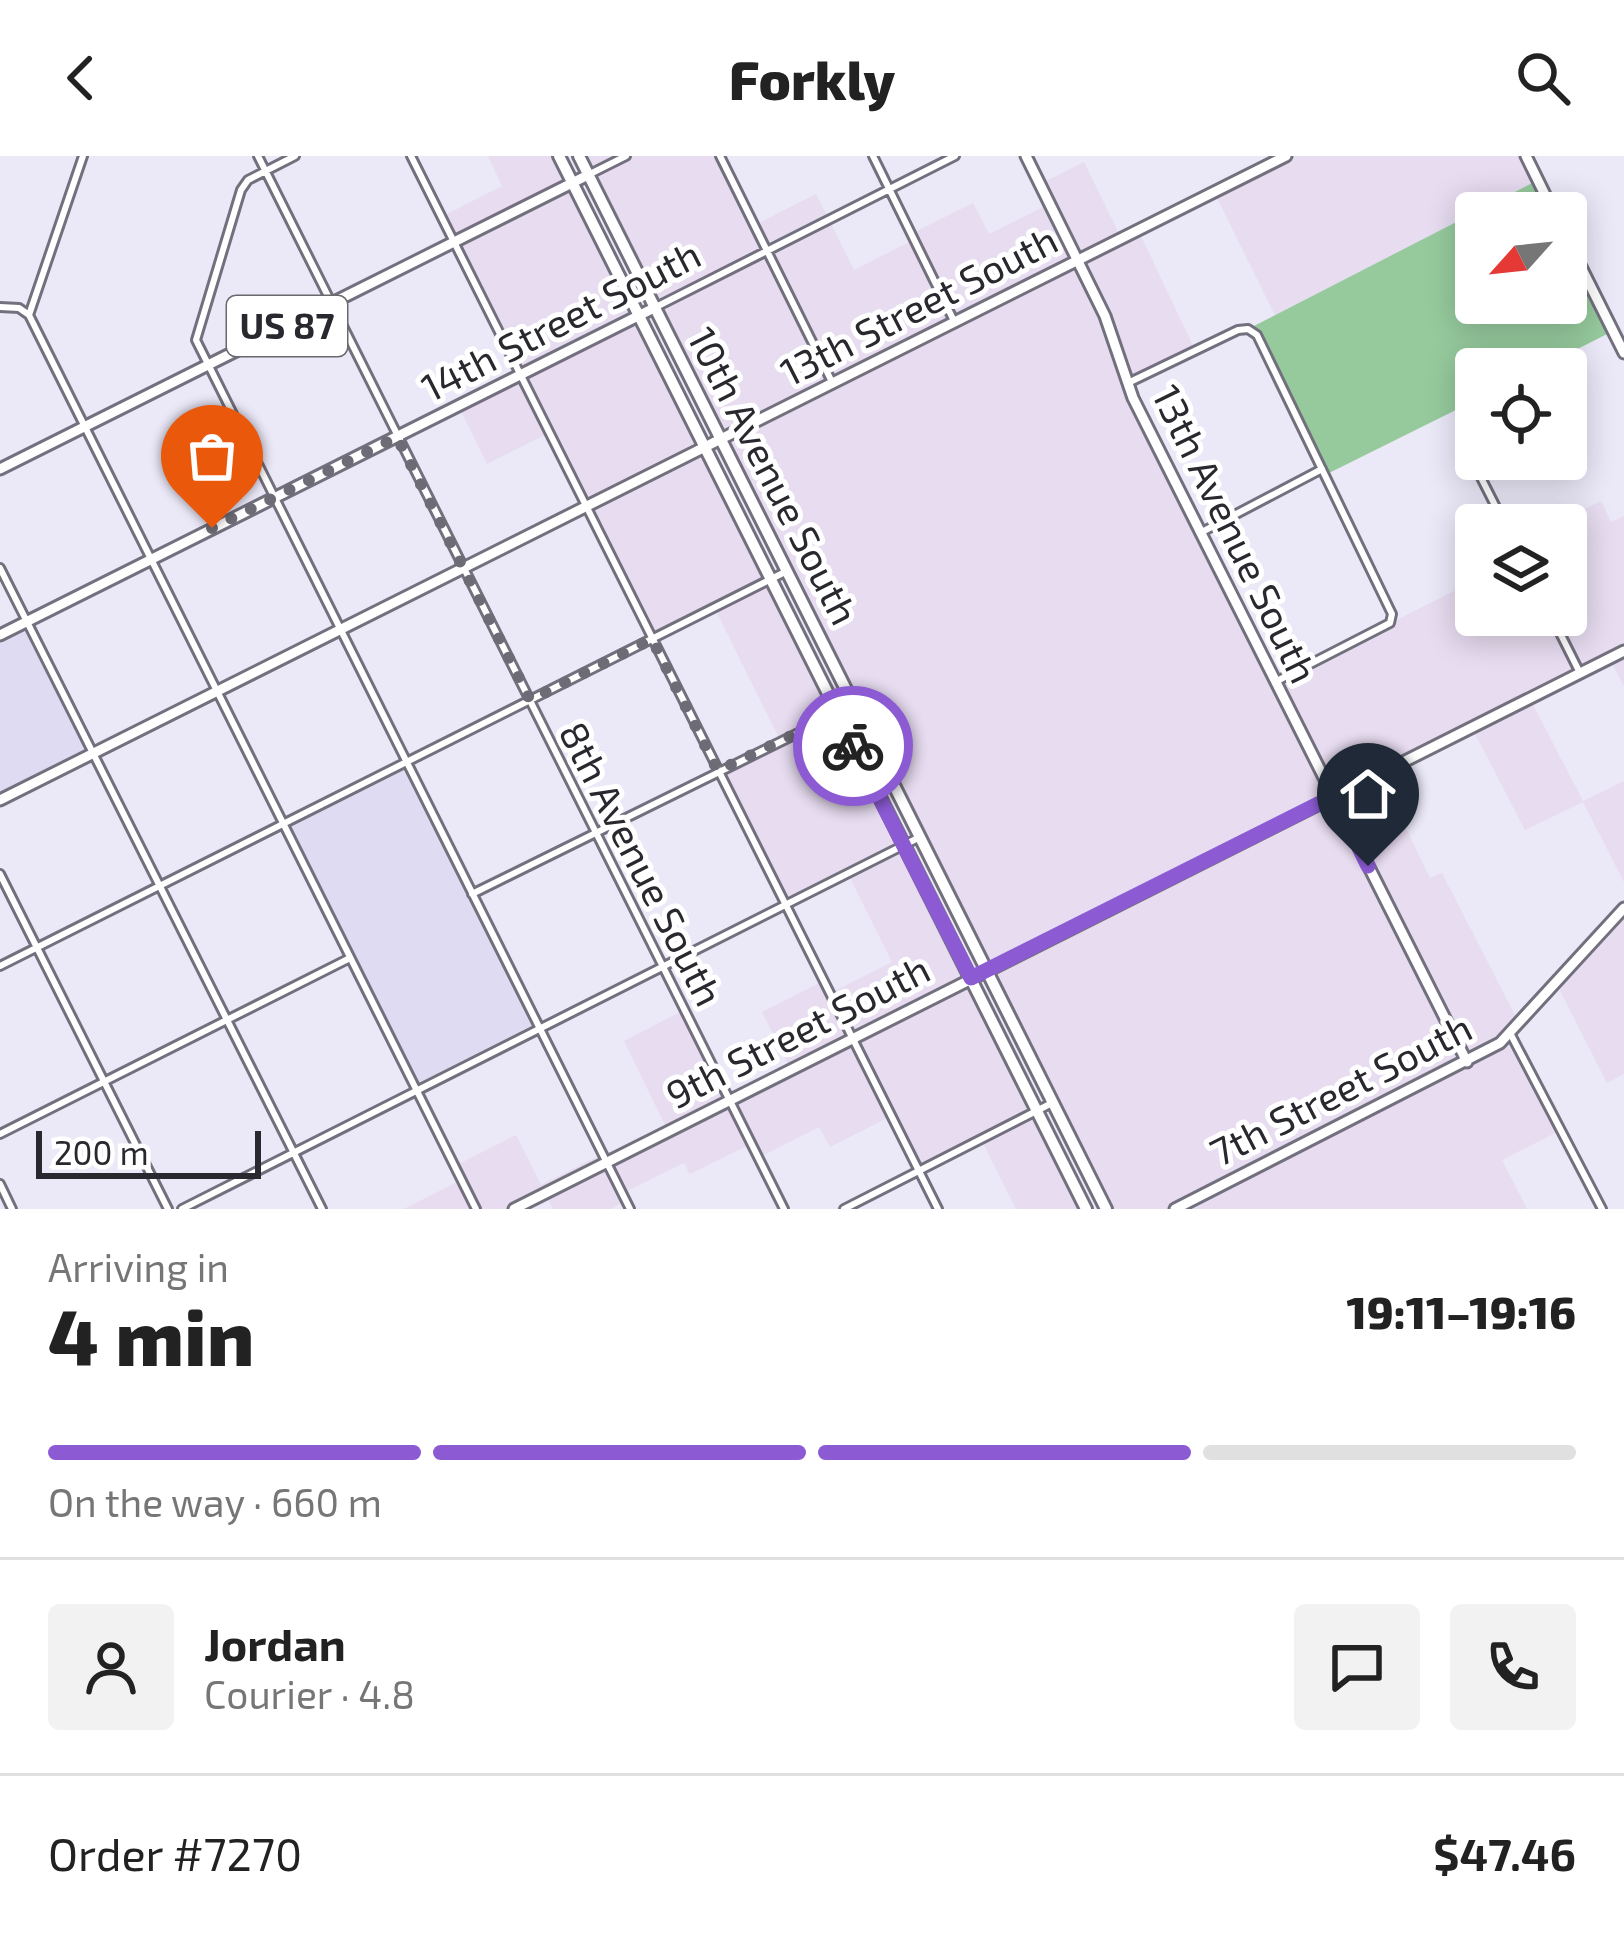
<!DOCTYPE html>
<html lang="en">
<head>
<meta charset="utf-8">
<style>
  :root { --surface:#fff; --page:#f2f2f2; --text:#222; --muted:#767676; --line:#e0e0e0; --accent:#8c5bd4 }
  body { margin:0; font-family:"Exo 2",sans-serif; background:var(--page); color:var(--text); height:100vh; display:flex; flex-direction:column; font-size:45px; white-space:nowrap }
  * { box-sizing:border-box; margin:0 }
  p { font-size:39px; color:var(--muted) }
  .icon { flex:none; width:66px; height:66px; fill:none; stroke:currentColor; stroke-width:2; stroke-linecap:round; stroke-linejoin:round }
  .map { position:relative; height:1053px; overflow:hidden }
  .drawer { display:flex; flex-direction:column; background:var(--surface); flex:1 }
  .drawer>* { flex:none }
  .needle { width:78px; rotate:243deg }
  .buttons { position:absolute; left:1455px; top:36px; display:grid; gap:24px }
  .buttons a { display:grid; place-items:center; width:132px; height:132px; border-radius:12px; background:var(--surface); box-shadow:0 6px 30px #0003; font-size:60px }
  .scale { position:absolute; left:36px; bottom:30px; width:225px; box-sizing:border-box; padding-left:12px; border:6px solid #29282e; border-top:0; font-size:33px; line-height:42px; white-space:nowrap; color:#29282e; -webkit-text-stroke:9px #fff; paint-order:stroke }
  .pin { position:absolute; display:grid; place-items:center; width:102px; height:102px; color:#fff; margin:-123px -51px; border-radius:50% 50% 50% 0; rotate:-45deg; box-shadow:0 0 12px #0007 }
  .pin .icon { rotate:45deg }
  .courier { position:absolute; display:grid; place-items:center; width:120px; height:120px; margin:-60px; border:9px solid #8c5bd4; border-radius:50%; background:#fff; color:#222; box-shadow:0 3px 15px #0007 }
  .headline em { font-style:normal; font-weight:800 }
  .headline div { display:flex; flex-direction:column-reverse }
  .headline { display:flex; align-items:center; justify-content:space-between; height:204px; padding:0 48px }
  h1 { font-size:78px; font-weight:800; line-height:90px }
  .bar { display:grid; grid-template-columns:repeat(4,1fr); gap:18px 12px; align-content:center; height:144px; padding:0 48px }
  .bar i { height:15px; border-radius:9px; background:var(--line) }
  .bar .on { background:var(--accent) }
  .bar p { grid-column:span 4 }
  .line { display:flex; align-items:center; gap:30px; padding:0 48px; border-top:3px solid var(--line) }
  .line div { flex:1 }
  .round { display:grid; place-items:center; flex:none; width:126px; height:126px; border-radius:12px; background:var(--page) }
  header { display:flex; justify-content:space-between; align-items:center; height:156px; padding:0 48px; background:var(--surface); font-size:54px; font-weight:800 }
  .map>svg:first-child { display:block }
  .commercial { fill:#e7dcf0 }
  .built { fill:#dfdbf2 }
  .green { fill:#96ca9d }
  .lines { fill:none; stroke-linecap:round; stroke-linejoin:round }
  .street-casing { stroke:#73707e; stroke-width:12 }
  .secondary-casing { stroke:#73707e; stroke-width:15 }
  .primary-casing { stroke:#73707e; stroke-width:15 }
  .highway-casing { stroke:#73707e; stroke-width:16 }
  .street { stroke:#fff; stroke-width:6 }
  .secondary { stroke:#fff; stroke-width:9 }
  .primary { stroke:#fff; stroke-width:9 }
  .highway { stroke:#fff; stroke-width:10 }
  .done { stroke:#6d6b75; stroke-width:12; stroke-dasharray:0 21.6 }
  .route { stroke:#8c5bd4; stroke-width:15 }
  .labels { text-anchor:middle; stroke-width:10; stroke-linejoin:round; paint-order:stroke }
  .shield { fill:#fff; stroke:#69686d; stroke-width:3 }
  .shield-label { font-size:36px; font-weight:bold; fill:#29282e }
  .street-label { font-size:39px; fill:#29282e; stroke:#fff }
</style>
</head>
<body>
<header><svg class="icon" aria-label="back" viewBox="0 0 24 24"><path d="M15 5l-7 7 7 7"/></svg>Forkly<svg class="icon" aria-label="search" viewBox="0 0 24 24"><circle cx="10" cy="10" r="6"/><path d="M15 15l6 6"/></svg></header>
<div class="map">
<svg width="1624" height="1053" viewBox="0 0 1624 1053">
  <rect width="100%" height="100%" fill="#ebe8f8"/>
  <path class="commercial" d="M488 0H559L1086 1053H1016L981 983 919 1014 891 960 830 991 819 971 758 1002 751 988 690 1018 684 1007 623 1037 626 1045 611 1053H553L545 1038 514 1053H404L461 1024 455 1010 516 979 541 1029 602 998 606 1006 668 975 624 885 684 854 730 944 791 914 762 856 823 825 831 837 892 806 848 718 784 749 718 615 780 584 715 453 653 483 549 277 487 308 459 251 520 218 441 61 502 30Z
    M579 0H720L755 69 816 38 854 114 913 84 911 78 973 47 989 78 1049 48 1040 28 1084 6 1121 82 1138 74 1195 194 1128 227 1276 525 1476 424V459H1566V369H1551L1601 345 1611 366 1624 360V531L1610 503 1530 543 1583 645 1624 625V726L1583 646 1525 674 1472 572 1364 625 1386 669 1401 662 1430 722 1442 717 1519 867 1510 877 1561 974 1502 1004 1527 1053H1106Z
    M1286 0H1526L1538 24 1275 159 1214 36Z
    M1624 752V918L1607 927 1556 827Z"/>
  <path class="built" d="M26 466 92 598 0 644V479Z
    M406 606 540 873 418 934 284 668Z"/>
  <path class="green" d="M1538 24 1554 57H1476V147H1566V81L1613 175 1538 213H1476V244L1325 319 1257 180 1248 173Z"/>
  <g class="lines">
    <g class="street-casing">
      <path id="street" d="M83 0 29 159 476 1053
        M258 0 784 1053
        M295 0 248 24 241 34 196 184 630 1053
        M411 0 938 1053
        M720 0 833 228
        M873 0 955 167
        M588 19 626 0
        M0 151 19 152 29 159
        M656 151 955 0
        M1130 226 1238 174 1248 173 1257 179 1392 458 1390 467 1275 526
        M1463 286 1505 369
        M1200 377 1322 313
        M0 412 322 1053
        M1551 459 1580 517
        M0 718 168 1053
        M472 738 855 549
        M0 810 785 416
        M1510 877 1602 1053
        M0 978 350 802
        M0 1028 12 1053
        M182 1053 918 682
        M844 1053 1052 947"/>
    </g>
    <g class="secondary-casing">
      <path id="secondary" d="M1026 0 1105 160 1133 242 1467 906
        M1526 0 1554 57
        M1566 81 1624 197
        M0 644 1286 0
        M514 1053 1624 495
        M1175 1053 1500 887 1624 752"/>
    </g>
    <g class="primary-casing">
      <path id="primary" d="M0 313 588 19
        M0 479 656 151"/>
    </g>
    <g class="highway-casing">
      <path id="highway" d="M559 0 1086 1053
        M579 0 1106 1053"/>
    </g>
    <use href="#street" class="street"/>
    <use href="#secondary" class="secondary"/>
    <use href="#primary" class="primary"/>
    <use href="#highway" class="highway"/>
  </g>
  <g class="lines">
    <path class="done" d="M212 372 397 281 530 544 652 483 718 615 837 558 853 590"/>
    <path class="route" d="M853 590 971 822 1334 640 1368 710"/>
  </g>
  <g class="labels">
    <rect class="shield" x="227" y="140" width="120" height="60" rx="9"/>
    <g class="shield-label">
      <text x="287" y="183">US 87</text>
    </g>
    <g class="street-label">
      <text transform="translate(919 150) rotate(-27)" y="14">13th Street South</text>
      <text transform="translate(561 165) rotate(-27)" y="14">14th Street South</text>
      <text transform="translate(773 320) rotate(63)" y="14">10th Avenue South</text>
      <text transform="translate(1235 378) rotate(64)" y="14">13th Avenue South</text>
      <text transform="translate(641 708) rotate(63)" y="14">8th Avenue South</text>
      <text transform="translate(798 876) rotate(-27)" y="14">9th Street South</text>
      <text transform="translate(1341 934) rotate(-27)" y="14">7th Street South</text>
    </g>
  </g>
</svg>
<div class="buttons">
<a><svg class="needle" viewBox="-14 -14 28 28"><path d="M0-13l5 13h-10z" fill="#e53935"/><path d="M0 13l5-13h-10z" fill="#767676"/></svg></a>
<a><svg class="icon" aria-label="locate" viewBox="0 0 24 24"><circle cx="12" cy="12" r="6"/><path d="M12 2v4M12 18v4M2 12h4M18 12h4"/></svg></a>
<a><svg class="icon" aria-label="layers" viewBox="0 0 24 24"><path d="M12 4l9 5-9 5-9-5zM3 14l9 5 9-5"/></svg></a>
</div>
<div class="scale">200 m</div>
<div class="pin" style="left:212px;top:372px;background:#ea580c"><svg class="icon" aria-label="bag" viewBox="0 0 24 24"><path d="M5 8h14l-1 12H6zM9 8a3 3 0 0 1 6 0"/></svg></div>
<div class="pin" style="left:1368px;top:710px;background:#1f2937"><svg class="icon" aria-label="home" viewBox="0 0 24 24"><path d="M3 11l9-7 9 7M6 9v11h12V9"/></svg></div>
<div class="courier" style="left:853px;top:590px"><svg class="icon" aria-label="bike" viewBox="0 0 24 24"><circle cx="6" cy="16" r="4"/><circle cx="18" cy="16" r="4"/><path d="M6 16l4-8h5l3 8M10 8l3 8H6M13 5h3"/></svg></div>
</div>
<section class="drawer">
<div class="headline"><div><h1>4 min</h1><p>Arriving in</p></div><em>19:11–19:16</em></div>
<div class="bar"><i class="on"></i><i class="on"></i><i class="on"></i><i></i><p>On the way · 660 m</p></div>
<div class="line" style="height:216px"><a class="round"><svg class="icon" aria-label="person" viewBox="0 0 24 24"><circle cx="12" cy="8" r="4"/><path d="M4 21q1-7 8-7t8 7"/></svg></a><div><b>Jordan</b><p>Courier · 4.8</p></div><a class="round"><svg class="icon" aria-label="chat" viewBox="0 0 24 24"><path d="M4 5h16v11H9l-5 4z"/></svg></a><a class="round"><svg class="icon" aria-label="phone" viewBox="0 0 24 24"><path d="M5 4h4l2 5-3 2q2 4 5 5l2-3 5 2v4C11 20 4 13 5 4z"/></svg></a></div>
<div class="line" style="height:156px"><div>Order #7270</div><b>$47.46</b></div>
</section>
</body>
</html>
